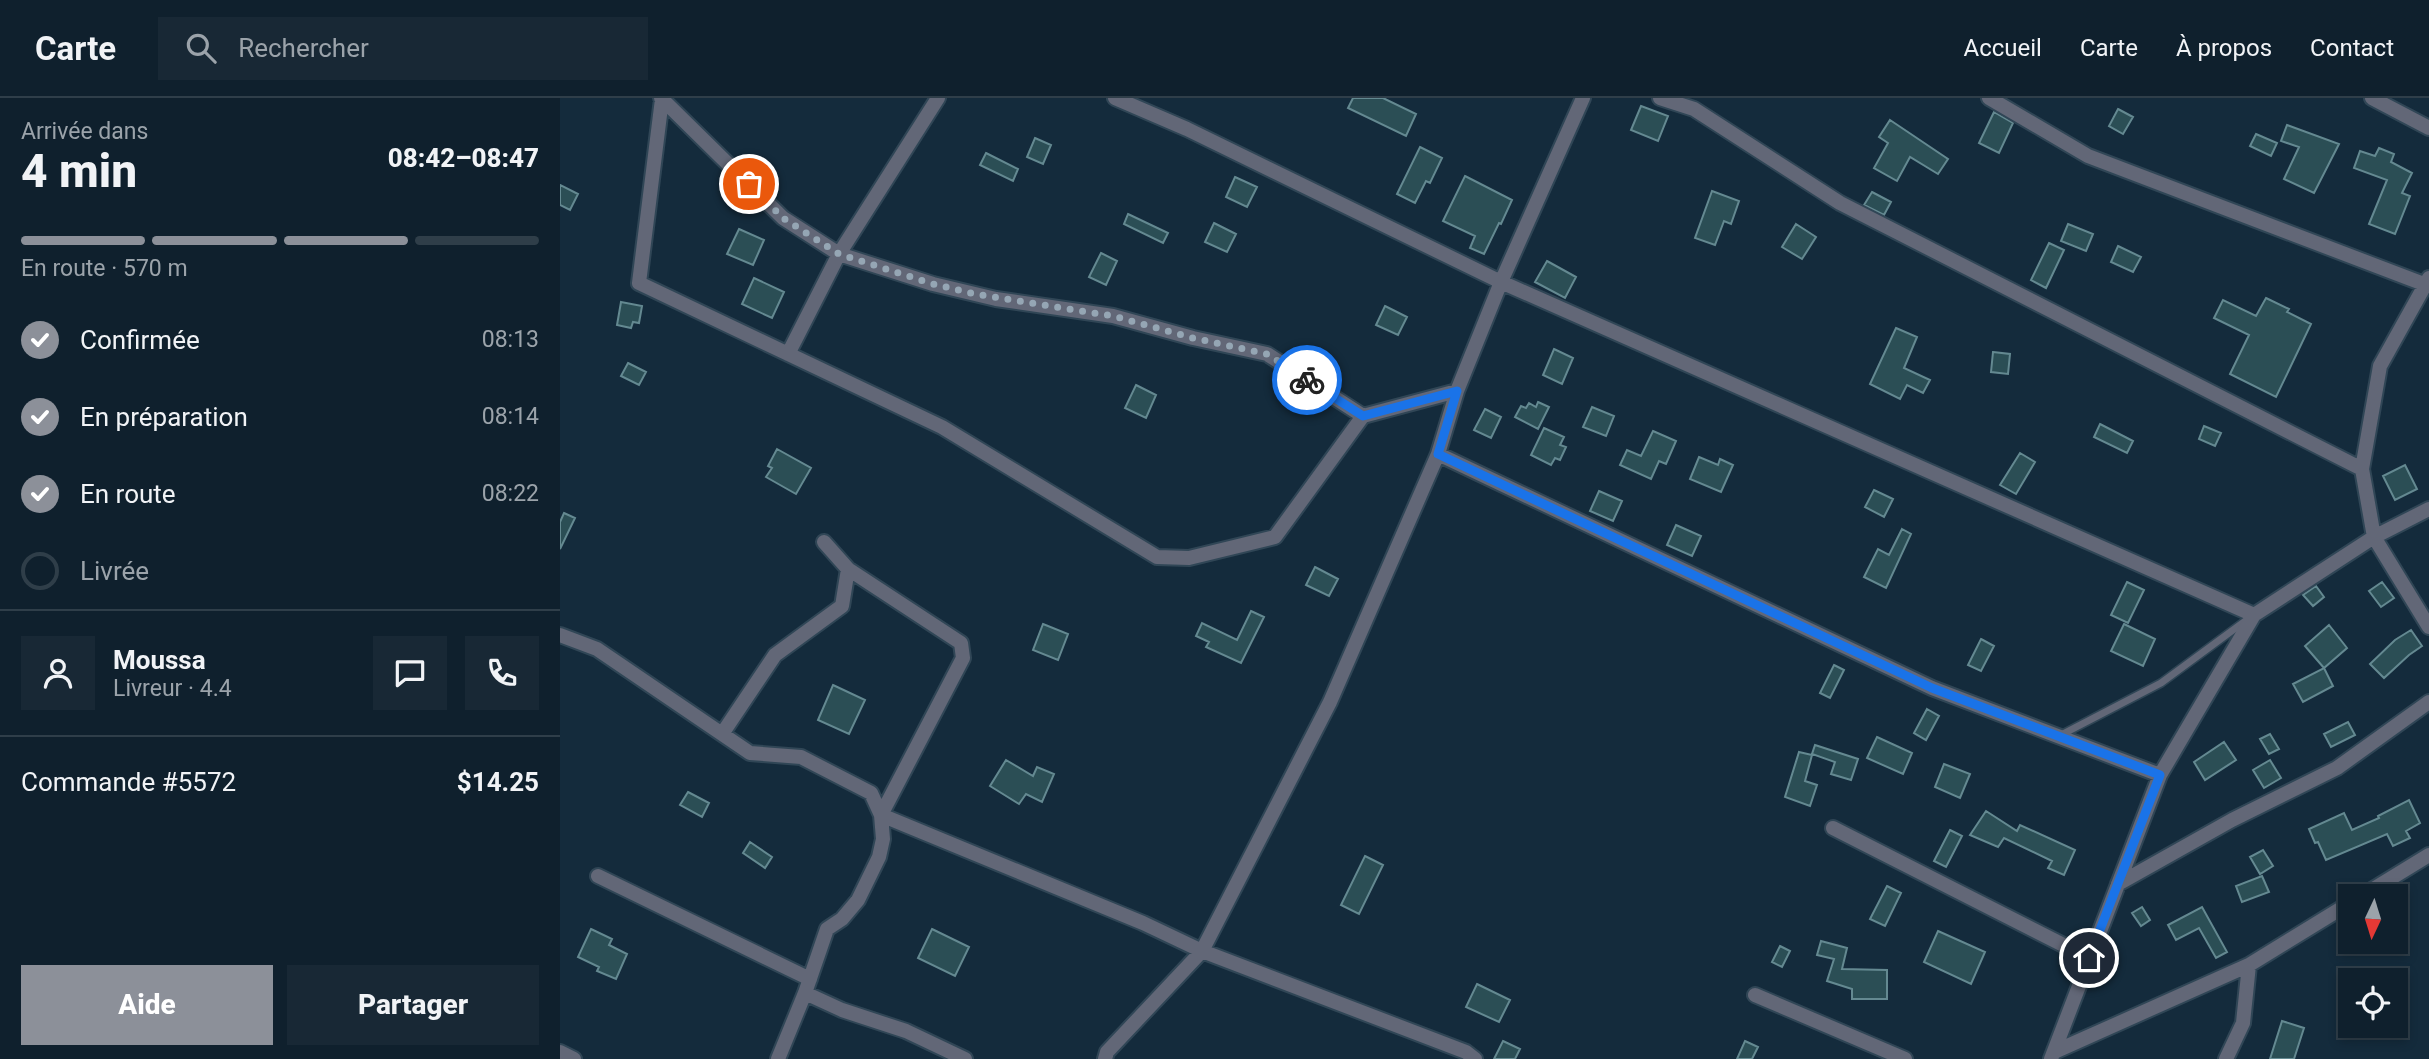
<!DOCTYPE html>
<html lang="fr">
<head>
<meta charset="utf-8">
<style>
  :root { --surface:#0f202d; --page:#182835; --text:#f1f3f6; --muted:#9ba3aa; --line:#2f3e49; --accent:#8c9099 }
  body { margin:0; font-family:Roboto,sans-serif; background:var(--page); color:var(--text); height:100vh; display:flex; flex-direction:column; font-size:26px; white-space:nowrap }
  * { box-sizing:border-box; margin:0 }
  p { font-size:23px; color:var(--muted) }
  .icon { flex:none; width:38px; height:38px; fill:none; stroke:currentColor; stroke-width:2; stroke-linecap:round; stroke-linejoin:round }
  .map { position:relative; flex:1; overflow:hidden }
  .drawer { display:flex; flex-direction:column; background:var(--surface); width:560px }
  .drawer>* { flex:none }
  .needle { width:46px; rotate:184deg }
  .buttons { position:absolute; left:1778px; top:786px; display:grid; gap:14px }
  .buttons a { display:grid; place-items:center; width:70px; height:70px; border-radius:0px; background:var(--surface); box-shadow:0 4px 10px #0003,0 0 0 2px var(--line); font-size:35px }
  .pin { position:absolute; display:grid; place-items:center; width:60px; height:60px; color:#fff; margin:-30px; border:4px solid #fff; border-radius:50%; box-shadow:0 2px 7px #0007 }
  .courier { position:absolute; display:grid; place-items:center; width:70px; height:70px; margin:-35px; border:5px solid #1a73e8; border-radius:50%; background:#fff; color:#222; box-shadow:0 2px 9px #0007 }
  .head em { font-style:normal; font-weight:800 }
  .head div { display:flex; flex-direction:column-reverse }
  .head { display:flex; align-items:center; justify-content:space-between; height:119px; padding:0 21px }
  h1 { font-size:46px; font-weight:800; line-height:52px }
  .bar { display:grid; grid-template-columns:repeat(4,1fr); gap:10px 7px; align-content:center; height:84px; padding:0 21px }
  .bar i { height:9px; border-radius:5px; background:var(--line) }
  .bar .selected { background:var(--accent) }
  .bar p { grid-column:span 4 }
  .line { display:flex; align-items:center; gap:18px; padding:0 21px; border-top:2px solid var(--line) }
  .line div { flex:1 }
  .round { display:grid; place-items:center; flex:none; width:74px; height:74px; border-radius:0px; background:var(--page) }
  ol { padding:0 21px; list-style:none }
  li { display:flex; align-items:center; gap:21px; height:77px }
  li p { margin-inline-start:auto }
  li .icon { padding:7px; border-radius:50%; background:var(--accent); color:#fff; stroke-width:4 }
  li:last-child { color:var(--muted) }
  li i { width:38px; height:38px; border:4px solid var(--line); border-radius:50% }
  .primary-button { display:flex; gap:14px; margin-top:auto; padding:14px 21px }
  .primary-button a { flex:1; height:80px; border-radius:0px; background:var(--accent); color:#fff; font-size:28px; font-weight:800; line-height:80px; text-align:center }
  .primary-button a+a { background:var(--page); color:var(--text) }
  header { display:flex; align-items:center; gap:42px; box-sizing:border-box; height:98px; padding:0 35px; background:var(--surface); border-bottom:2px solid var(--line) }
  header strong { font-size:33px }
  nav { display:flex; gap:38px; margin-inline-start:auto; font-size:24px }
  .search { width:490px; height:63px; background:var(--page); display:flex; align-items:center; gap:18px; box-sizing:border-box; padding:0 24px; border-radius:0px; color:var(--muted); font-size:26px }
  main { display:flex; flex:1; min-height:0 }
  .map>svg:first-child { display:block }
  .building { fill:#2b4e55; stroke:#648991; stroke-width:2 }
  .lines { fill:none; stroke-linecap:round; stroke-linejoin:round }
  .lane-casing { stroke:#304656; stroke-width:10 }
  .street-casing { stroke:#304656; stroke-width:18 }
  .lane { stroke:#626777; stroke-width:7 }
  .street { stroke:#626777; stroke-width:14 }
  .done { stroke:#95a6b4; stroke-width:7; stroke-dasharray:0 12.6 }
  .route { stroke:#1a73e8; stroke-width:9 }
</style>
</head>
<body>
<header>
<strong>Carte</strong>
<div class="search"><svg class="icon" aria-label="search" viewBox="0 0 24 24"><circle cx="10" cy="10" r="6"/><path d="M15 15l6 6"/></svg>Rechercher</div>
<nav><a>Accueil</a><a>Carte</a><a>À propos</a><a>Contact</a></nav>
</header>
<main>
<section class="drawer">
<div class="head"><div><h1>4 min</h1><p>Arrivée dans</p></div><em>08:42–08:47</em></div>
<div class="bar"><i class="selected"></i><i class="selected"></i><i class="selected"></i><i></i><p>En route · 570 m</p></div>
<ol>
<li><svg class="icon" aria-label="check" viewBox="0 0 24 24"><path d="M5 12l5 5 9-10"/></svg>Confirmée<p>08:13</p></li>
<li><svg class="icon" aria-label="check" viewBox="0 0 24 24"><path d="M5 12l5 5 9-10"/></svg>En préparation<p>08:14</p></li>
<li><svg class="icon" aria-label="check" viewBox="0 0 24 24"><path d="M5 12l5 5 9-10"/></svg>En route<p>08:22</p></li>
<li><i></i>Livrée</li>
</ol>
<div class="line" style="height:126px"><a class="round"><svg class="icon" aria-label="person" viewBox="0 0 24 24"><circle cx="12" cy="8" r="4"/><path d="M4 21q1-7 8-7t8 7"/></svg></a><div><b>Moussa</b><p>Livreur · 4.4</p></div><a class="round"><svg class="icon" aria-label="chat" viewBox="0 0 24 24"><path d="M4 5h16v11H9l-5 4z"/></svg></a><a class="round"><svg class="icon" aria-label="phone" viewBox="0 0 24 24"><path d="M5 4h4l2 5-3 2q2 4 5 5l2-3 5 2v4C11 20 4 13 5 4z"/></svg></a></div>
<div class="line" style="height:91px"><div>Commande #5572</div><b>$14.25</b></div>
<div class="primary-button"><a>Aide</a><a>Partager</a></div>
</section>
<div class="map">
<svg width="1869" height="961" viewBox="0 0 1869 961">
  <rect width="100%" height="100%" fill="#142b3c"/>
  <path class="building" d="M793 0H823L856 16 846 38 788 10Z
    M1081 8 1108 18 1098 43 1071 32Z
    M1558 11 1573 19 1563 36 1549 28Z
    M1434 14 1453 25 1439 55 1419 45Z
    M1330 22 1388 61 1378 76 1350 59 1337 83 1314 70 1328 45 1319 39Z
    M1727 27 1779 46 1754 95 1724 81 1739 49 1721 43Z
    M1696 36 1717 45 1711 58 1690 48Z
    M475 40 491 47 483 66 467 59Z
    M860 49 882 60 870 85 866 83 855 105 837 96Z
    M1819 50 1834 56 1831 64 1852 75 1842 95 1850 98 1835 136 1809 126 1827 82 1794 70 1800 53 1815 58Z
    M426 55 458 71 453 83 420 67Z
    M905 78 952 102 941 126 939 125 924 156 910 150 915 138 883 123Z
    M675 79 697 89 687 109 666 99Z
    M0 87 18 96 10 112 0 107Z
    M1152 93 1179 103 1171 126 1164 123 1155 147 1135 140Z
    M1312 94 1331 104 1324 117 1304 107Z
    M568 116 608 135 603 145 564 126Z
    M654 125 676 136 667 154 645 144Z
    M1236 126 1256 139 1242 161 1222 149Z
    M1508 126 1533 136 1526 153 1501 143Z
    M179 131 204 142 193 167 167 156Z
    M1489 145 1504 152 1486 190 1471 182Z
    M1558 148 1581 159 1573 174 1551 164Z
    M541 155 557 163 546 187 529 179Z
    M987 163 1016 179 1005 200 975 184Z
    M194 180 224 194 212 220 182 206Z
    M1706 200 1729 211 1727 214 1751 226 1716 299 1670 276 1689 237 1654 220 1663 202 1696 218Z
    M61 204 82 208 79 225 73 224 71 230 57 227Z
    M825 208 847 219 838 237 816 227Z
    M1336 230 1357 239 1344 270 1370 282 1363 295 1347 287 1340 301 1310 286Z
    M994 251 1013 260 1002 286 983 277Z
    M1433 254 1450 256 1448 276 1431 274Z
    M68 265 86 274 79 287 61 278Z
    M576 287 596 297 586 320 565 310Z
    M978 304 989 309 978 331 955 319 961 308 966 310 969 305 976 309Z
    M1032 309 1054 318 1046 338 1023 329Z
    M925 311 941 319 931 340 914 332Z
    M1540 326 1573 343 1567 355 1534 339Z
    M1644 328 1661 335 1655 348 1639 341Z
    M984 330 1004 339 1000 347 1006 349 1000 362 995 360 991 367 971 357Z
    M1093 333 1116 343 1106 366 1099 363 1091 381 1060 367 1067 352 1081 358Z
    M217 351 251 370 236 396 206 379 212 370 208 368Z
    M1460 355 1475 364 1456 396 1440 387Z
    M1139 359 1158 367 1160 361 1173 367 1161 394 1130 381Z
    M1845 367 1857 391 1835 402 1823 378Z
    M1314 392 1333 401 1324 419 1305 409Z
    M1039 393 1062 403 1053 423 1030 413Z
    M4 415 15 420 0 451V424Z
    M1116 427 1141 438 1132 458 1107 447Z
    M1342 431 1351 436 1326 490 1304 479 1318 451 1329 457Z
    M755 469 778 481 769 498 746 487Z
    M1567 484 1584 492 1568 525 1551 517Z
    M1822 484 1834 500 1821 509 1809 493Z
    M1756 488 1764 499 1753 508 1743 497Z
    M691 513 704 519 681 565 646 549 649 544 636 538 642 525 677 542Z
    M483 526 508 536 498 562 473 552Z
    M1564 526 1595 541 1583 568 1551 553Z
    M1769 527 1787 550 1764 570 1745 548Z
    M1851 532 1862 548 1849 557 1824 580 1810 566 1835 542Z
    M1421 541 1434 548 1421 573 1408 567Z
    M1274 567 1284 572 1270 600 1260 595Z
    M1764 570 1773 588 1743 604 1733 586Z
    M273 587 305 602 289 636 258 622Z
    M1367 611 1379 618 1366 642 1354 635Z
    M1788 624 1795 637 1771 649 1764 636Z
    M1710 636 1719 651 1709 656 1700 641Z
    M1317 639 1352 655 1343 676 1307 660Z
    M1664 644 1676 662 1645 682 1634 664Z
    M1255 647 1298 661 1291 682 1271 676 1275 664 1252 656Z
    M1239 654 1252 657 1245 683 1257 687 1250 708 1225 699Z
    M446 662 473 678 477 669 494 676 482 704 466 696 459 706 430 688Z
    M1710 662 1721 680 1704 690 1693 672Z
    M1384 666 1410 676 1400 700 1375 689Z
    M128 694 149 705 142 719 120 707Z
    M1849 702 1860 725 1846 733 1850 740 1833 748 1827 736 1766 762 1758 744 1755 745 1749 731 1784 715 1792 732 1819 720 1818 718Z
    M1426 713 1457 733 1460 727 1515 752 1504 777 1488 770 1492 763 1444 740 1438 749 1410 737Z
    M1390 732 1402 738 1386 769 1374 763Z
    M190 744 212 759 205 770 183 755Z
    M1703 752 1713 768 1700 776 1690 759Z
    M805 758 823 767 799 816 781 807Z
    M1702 778 1709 794 1682 804 1676 788Z
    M1327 788 1341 795 1325 828 1310 821Z
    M1582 809 1590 822 1581 828 1572 815Z
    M1642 809 1667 854 1656 860 1639 830 1616 842 1608 827Z
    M31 831 52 841 49 847 67 856 56 881 37 873 39 869 18 859Z
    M372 831 409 849 395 878 358 860Z
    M1378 833 1425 854 1411 886 1364 864Z
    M1261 843 1287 850 1282 871 1327 872V901H1292V891L1267 883 1274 861 1257 857Z
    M1220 848 1230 853 1222 869 1212 864Z
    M917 886 950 902 939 924 906 909Z
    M1722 923 1744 930 1734 961H1710Z
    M943 943 960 951 955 961H934Z
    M1185 943 1198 949 1192 961H1177Z"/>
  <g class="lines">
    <g class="lane-casing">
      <path id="lane" d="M1499 638 1601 585 1688 521"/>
    </g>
    <g class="street-casing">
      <path id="street" d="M101 0 223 120 279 156 373 186 436 201 553 218 633 240 707 256 803 318
        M555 0 627 31 941 184 1694 517
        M1100 0 1134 11 1280 105 1802 371
        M1429 0 1528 58 1869 188
        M1812 0 1869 30
        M102 1 79 185 382 329 597 459 629 460 715 439 803 318 897 293
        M1869 180 1820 268 1802 371 1814 439 1869 529
        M228 256 279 156 378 0
        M878 356 1372 590 1600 677
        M288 471 401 545 403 560 321 717 583 825 642 853 906 954 915 961
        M0 537 37 551 190 655 241 659 311 695 321 717 323 741 319 759 298 802 282 821 267 831 245 895 218 961
        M162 636 215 557 282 508 288 471 264 444
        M1273 730 1529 860
        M38 778 250 881
        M1558 786 1672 722 1777 670 1869 604
        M1802 798 1869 757
        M245 895 282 912 346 933 405 961
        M1195 897 1345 961
        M0 954 14 961
        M1494 954 1689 867 1790 805
        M545 961 547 954 642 853 770 604 878 356 897 293 941 184 1023 0
        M1491 961 1600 677 1694 517 1814 439 1869 411
        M1666 961 1683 925 1689 867"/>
    </g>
    <use href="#lane" class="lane"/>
    <use href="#street" class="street"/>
  </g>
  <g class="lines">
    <path class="done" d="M189 86 223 120 279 156 373 186 415 196 553 218 633 240 707 256 747 282"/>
    <path class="route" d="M747 282 803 318 897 293 878 356 1372 590 1600 677 1529 860"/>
  </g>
</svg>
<div class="buttons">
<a><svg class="needle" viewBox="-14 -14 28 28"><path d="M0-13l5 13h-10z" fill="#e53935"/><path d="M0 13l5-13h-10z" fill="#9ba3aa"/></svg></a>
<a><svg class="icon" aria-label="locate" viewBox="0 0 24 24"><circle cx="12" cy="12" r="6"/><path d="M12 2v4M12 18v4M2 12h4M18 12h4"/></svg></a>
</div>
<div class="pin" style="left:189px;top:86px;background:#ea580c"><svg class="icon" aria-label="bag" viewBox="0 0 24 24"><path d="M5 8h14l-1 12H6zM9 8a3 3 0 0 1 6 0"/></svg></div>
<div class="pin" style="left:1529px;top:860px;background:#1f2937"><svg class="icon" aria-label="home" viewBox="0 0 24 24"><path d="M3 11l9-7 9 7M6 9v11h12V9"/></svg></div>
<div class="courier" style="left:747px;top:282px"><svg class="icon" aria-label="bike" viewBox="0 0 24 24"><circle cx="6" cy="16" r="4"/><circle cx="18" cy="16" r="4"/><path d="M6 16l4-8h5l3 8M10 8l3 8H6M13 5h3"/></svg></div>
</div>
</main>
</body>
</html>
